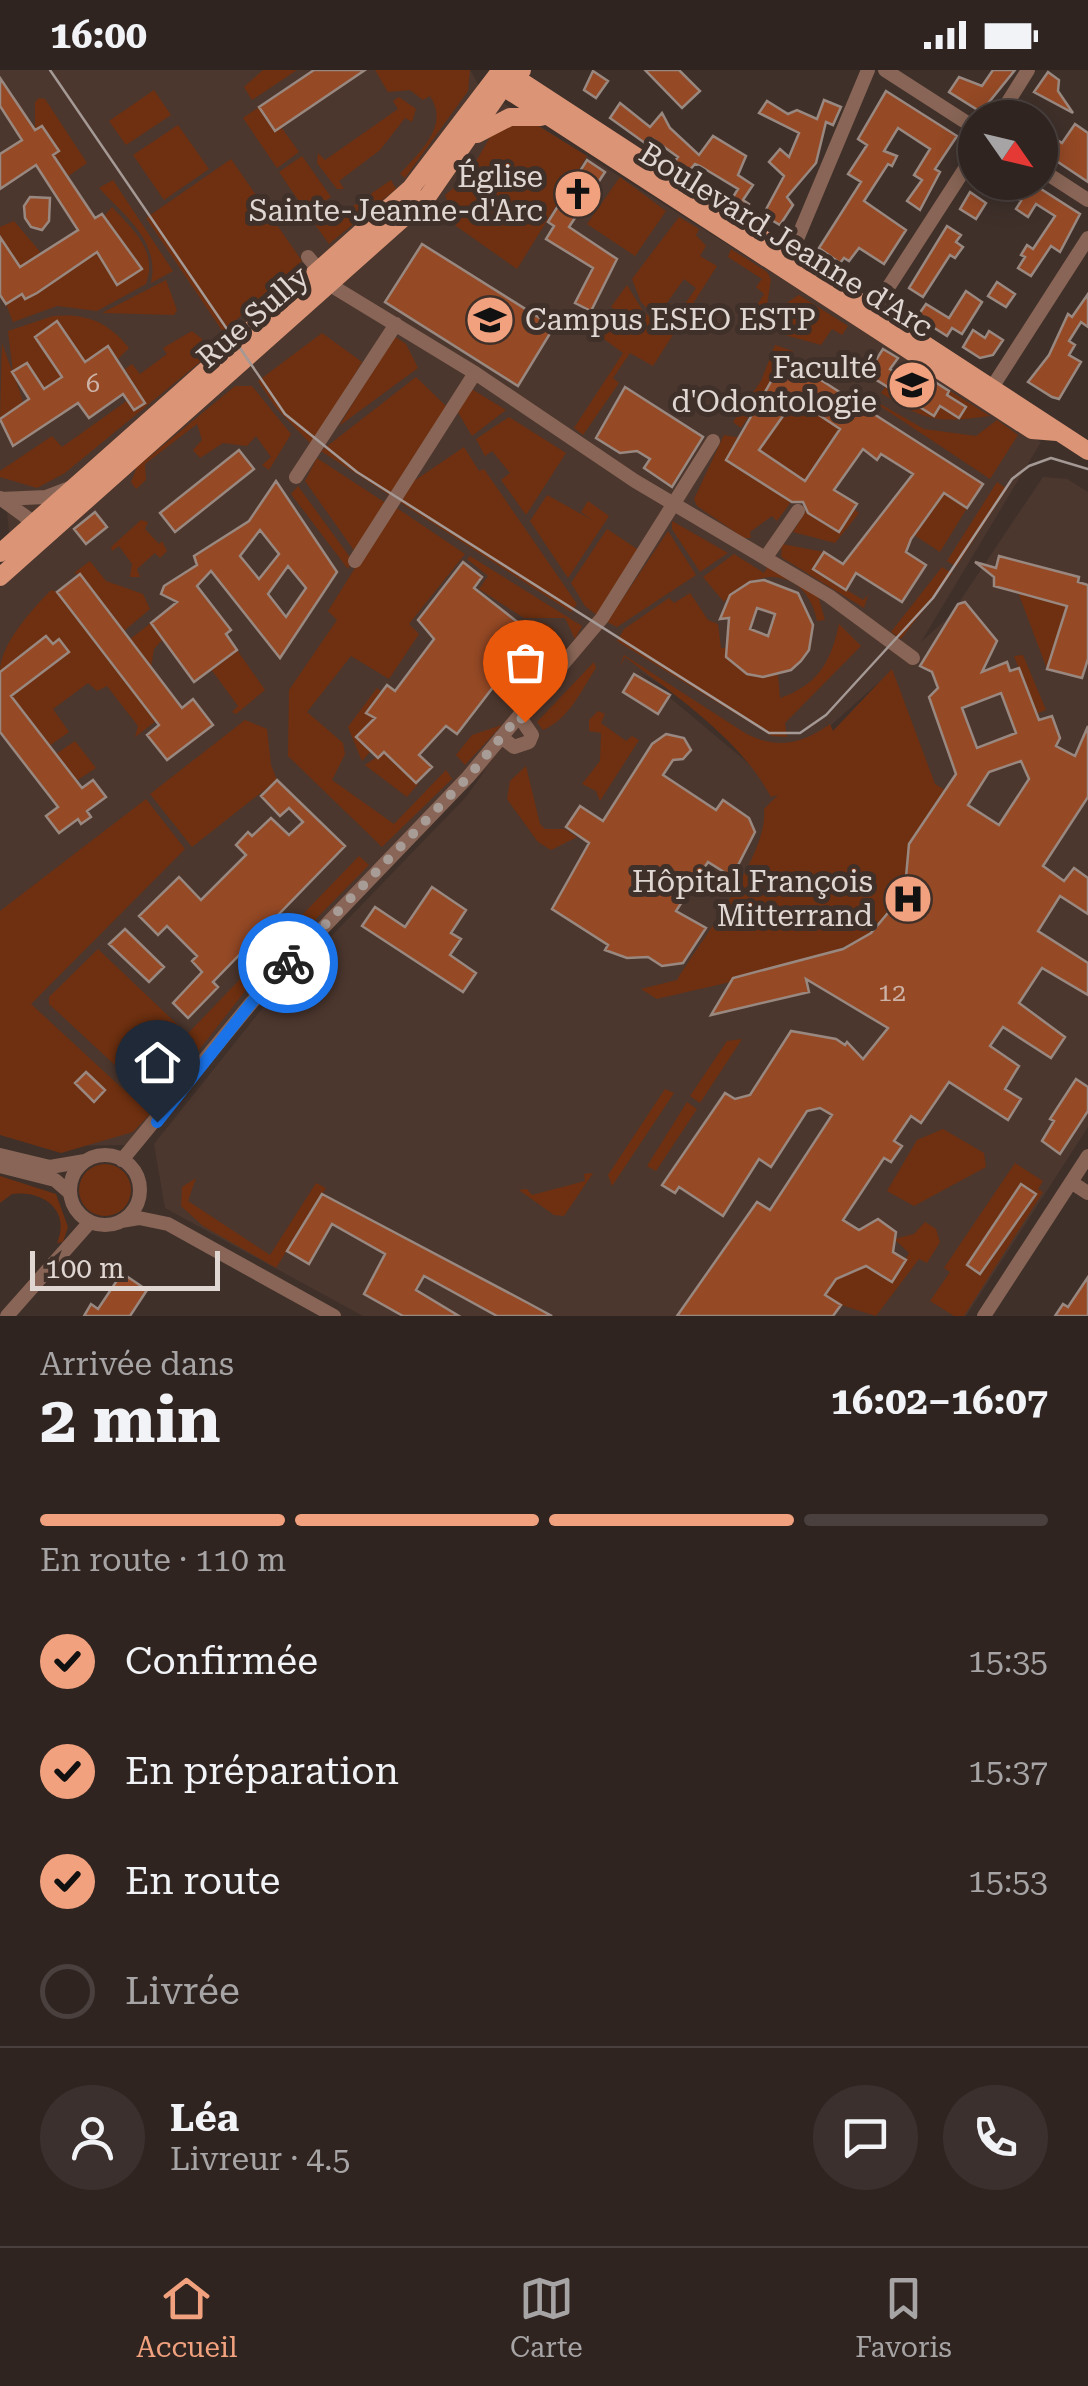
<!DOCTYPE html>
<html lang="fr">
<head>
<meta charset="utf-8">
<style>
  :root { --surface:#2f2420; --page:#3b302d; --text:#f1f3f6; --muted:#a7a4a5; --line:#4a413e; --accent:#f1a17e }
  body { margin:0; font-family:"Roboto Serif",serif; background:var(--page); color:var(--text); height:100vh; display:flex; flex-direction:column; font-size:38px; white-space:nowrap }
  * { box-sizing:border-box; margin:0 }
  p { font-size:32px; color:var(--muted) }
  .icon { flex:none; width:55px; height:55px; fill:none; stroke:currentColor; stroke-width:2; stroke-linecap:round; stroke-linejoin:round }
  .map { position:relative; height:1246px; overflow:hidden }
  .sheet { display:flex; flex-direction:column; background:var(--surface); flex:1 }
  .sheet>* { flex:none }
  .needle { width:65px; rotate:124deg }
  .buttons { position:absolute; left:958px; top:30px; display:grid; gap:20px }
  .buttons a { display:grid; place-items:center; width:100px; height:100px; border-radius:50%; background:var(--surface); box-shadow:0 5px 25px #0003,0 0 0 2px var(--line); font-size:50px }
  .scale { position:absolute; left:30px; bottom:25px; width:190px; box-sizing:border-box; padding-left:10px; border:5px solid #e0d6d2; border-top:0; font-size:28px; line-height:35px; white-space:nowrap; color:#e0d6d2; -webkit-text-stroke:8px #3f302a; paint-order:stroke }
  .pin { position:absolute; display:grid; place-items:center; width:85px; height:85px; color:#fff; margin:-102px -42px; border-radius:50% 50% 50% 0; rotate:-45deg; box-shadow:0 0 10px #0007 }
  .pin .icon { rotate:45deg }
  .courier { position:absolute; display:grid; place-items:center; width:100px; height:100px; margin:-50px; border:8px solid #1a73e8; border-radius:50%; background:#fff; color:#222; box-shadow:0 2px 12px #0007 }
  .summary em { font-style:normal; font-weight:700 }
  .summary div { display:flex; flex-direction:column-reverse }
  .summary { display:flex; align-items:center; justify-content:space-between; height:170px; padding:0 40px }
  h1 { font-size:65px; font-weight:700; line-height:75px }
  .bar { display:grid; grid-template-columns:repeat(4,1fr); gap:15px 10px; align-content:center; height:120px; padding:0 40px }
  .bar i { height:12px; border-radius:8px; background:var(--line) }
  .bar .on { background:var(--accent) }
  .bar p { grid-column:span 4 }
  .line { display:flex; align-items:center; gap:25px; padding:0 40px; border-top:2px solid var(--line) }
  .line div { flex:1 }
  .round { display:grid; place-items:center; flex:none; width:105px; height:105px; border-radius:52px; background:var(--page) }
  ol { padding:0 40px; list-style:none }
  li { display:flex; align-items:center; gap:30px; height:110px }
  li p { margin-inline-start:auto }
  li .icon { padding:10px; border-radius:50%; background:var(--accent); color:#111; stroke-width:4 }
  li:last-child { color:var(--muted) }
  li i { width:55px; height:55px; border:5px solid var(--line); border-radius:50% }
  .status { display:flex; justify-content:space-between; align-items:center; height:70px; padding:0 50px; background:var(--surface); direction:ltr }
  .status svg { height:28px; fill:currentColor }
  .menu { display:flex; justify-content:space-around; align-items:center; height:140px; border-top:2px solid var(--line); background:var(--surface); font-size:28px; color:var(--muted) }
  .menu a { display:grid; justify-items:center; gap:5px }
  .menu .on { color:var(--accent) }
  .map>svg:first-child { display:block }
  .built { fill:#4c372e; fill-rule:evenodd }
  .green { fill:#6e3010 }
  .building { fill:#954925; stroke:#998880; stroke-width:2.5; fill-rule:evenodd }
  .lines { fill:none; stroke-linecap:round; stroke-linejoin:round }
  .minor { stroke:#886556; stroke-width:14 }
  .major { stroke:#db9475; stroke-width:18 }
  .tram { stroke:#a59995; stroke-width:2.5 }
  .done { stroke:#a89c97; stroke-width:10; stroke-dasharray:0 18 }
  .route { stroke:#1a73e8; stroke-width:12 }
  .labels { text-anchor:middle; stroke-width:10; stroke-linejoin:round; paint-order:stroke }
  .number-label { font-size:25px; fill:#cdb3a7 }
  .poi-label { font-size:30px; fill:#e0d6d2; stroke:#3f302a; text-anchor:end }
  .street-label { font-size:30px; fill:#e0d6d2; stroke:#3f302a }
</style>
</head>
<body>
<div class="status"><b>16:00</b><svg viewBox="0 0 49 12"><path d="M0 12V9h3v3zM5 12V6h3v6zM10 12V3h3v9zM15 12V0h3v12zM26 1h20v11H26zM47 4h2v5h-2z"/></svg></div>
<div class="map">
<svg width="1088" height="1246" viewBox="0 0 1088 1246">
  <rect width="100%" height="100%" fill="#3f302a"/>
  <path class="built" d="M0 0H470L481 19 1041 372 921 572 950 546 1043 407 1067 409 1088 422V1057L966 1246H363L165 1138 154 1074 265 935 466 727 487 698 403 781 128 1075 57 1076 0 1019V517L30 488 10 470 7 442 0 437ZM638 601 771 680 809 675 879 612 779 719Z"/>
  <path class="green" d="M263 0H297L252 30 244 17Z
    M375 0H470L468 21 405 108 400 104C420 81 450 56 430 26L423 30 410 20 388 22Z
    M154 20 171 45 126 75 109 51Z
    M399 27 416 39 412 52 405 48 380 80 339 111 344 119H337L317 93 318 83 325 90 398 39 393 31Z
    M39 28 45 29 87 93 67 107 53 85 59 80 43 56 35 60V32Z
    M259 37 274 61 281 57 299 82 277 98 243 48Z
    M530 51 587 86 517 199 456 156 445 125 467 107 494 60Z
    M178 55 209 99 164 130 133 85Z
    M302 86 331 127 307 143 279 102Z
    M231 89 302 191 223 262 146 148Z
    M620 107 666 141 635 186 587 154Z
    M113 110 173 201 151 213C160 171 125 146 99 118Z
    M391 110 396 119 329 174 309 146 333 131 343 143Z
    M112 137C133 160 158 180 146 214L97 241 57 236 13 252 6 234 22 224 25 228 38 222 119 168 104 146Z
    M679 147 699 159 696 165 706 176 700 186 717 196 653 296 630 283 613 308 619 313 583 365 574 358 623 283 593 261 600 251 620 263 628 250 611 237 627 215 643 241 666 262 696 218 684 209 656 248 641 232 632 209Z
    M14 151 42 184 20 197 0 167V157Z
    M731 179 767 202 771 209 763 260 748 249 764 224 756 217 762 209 728 187Z
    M166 210 177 240 174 245 102 243Z
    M799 225 848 256 842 265 832 259 821 275 785 265 788 232Z
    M53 246C87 243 108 252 129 278L117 290 108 276 85 292 57 252 36 267 62 307 37 323 32 315 38 310 28 293 13 302 8 261Z
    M192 261 202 269 200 292 65 403 37 418 0 407V401L52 366 62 377 128 330 135 340 144 333 125 299 132 294 140 304 167 284 163 278Z
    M322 263 362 292 313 376 276 338 258 311Z
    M394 266 406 274 418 298 339 356Z
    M2 273C6 286 23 327 23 333L0 349Z
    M775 275 793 281 741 358 733 352 761 311Z
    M416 307 448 338 391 426 321 381Z
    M906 314 959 348 966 337 947 325 950 321 990 346C938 353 927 352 881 323L886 316 899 324Z
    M235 316H252L291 364 269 400 262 395 271 387 256 366 247 376 223 373 200 388 193 380 202 370 197 354 145 394 146 410 136 419 131 412 137 397Z
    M470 318 506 340 472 366 456 339Z
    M856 320 924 359 976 366 997 350 1018 365 990 409Z
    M795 329 840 359 805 411 759 380Z
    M509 347 566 383 526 445 501 410 510 403 492 381 485 386 476 369Z
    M724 365 741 368 727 390 791 432 777 451 772 446 750 462 751 468H744L697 436 694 429Z
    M464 377 479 401 484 399 577 534 571 542 398 431 408 415Z
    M317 388 387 434 358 486 305 411Z
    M997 412 1007 419 956 497 947 491Z
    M298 416 352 490 348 499 291 424Z
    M944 423 967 438 940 482 914 465Z
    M547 425 592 450 581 442 588 431 609 446 568 508 530 451Z
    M394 436 465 484 409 554 419 564 389 609 351 586 307 642 343 673 345 684 332 710 394 754 446 700 452 709 382 777 288 686 289 620 337 550 328 541Z
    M854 439 859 443 835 473 793 462 806 441 839 462Z
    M141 450 148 452 145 459 159 474 162 471 167 481 160 488 155 483 137 499 140 507H130L132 494 119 476 112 481 111 477Z
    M672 451 728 483 700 502 672 459Z
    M607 459 640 481 598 546 585 536 571 513Z
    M668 461 696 505 617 557 607 552Z
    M782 474 824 482 813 499 863 530 868 525 864 538 781 487Z
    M734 484 764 503 770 493 818 526 825 550 817 551C806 495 752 497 724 532L703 507Z
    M470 486 582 556 575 569 565 548H524L479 519 488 506 467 489Z
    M90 491 106 511 143 524 150 539 124 561 81 505 74 503Z
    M942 497 952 503 901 569 891 562Z
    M51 520 57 522 156 651 135 667 138 656 107 616 97 621 88 613 53 639 69 662 49 676 10 624 68 582 59 570 53 574 46 567 0 602C0 574 32 540 51 520Z
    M1018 522 1067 536 1047 599Z
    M690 523 708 550 718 554 721 578H729L726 587 747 604 778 605 780 628C818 615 831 592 839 554L861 576 785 653 787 667 772 666 617 571 624 559 669 528 674 533Z
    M151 553 163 569 154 579 151 597 130 569Z
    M527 553H545L554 559 556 571 570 580 545 611 541 604 551 583Z
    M237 580 265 620 236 644 232 642 238 636 211 599Z
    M624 585 745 663C777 680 802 674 830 654L833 661 892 599 935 714 945 720C926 763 911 817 881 853 850 889 707 917 657 929L641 919 677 910C702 869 769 784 764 739L778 725 771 727C740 669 677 627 625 587L620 596Z
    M1023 585 1046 640 1036 644 1014 586Z
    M594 592 596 598C581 621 569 649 543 660L537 652Z
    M377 618 382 622 366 643 375 648 357 667 371 681 362 691 348 657Z
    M598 641 605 644 601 653 626 671 632 666 639 670 600 731 596 721 582 714 600 691 601 663 589 661V650Z
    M245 650 267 659 271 695 277 710 192 777 150 724Z
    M502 655 465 695 456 685 472 665Z
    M75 671 96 698 76 711 56 684Z
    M384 682 418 714 407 727 365 695Z
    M526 696 540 754 545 759H565L577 767 551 780 538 772 507 729 510 711Z
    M146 729 185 779 31 934 150 1044 133 1062 61 1083 0 1065V841Z
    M359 786 369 795 246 920 159 1031 142 1022 144 1009Z
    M98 879 181 958 130 1009 49 934V927Z
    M742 969 700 1033 690 1026 727 971Z
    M665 1019 674 1023 612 1116 608 1105Z
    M687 1032 697 1039 656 1101 647 1096Z
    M943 1059 984 1083 986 1097 914 1136 887 1121 917 1070Z
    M1015 1093 1043 1111 1038 1119 1043 1122 964 1246H954L930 1231 950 1202 944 1198Z
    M79 1120a26 26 0 1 1 52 0a26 26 0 1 1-52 0Z
    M593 1103 564 1146 554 1145 519 1120 527 1119 532 1125 585 1111 584 1104Z
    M0 1106 56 1124 68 1157 63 1172 57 1173C71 1140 43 1120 12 1124L0 1133Z
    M196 1108 188 1131 270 1185 316 1113 326 1118 276 1198 203 1156 181 1136 182 1117Z
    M925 1152 936 1159 940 1172 927 1193 919 1189 876 1246 841 1235 825 1225 836 1209 866 1196 892 1212 909 1183 894 1169 914 1164Z"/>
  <path class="building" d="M314 0H365L275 61 259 37Z
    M645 0H679L700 21 682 38Z
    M993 0H1015L981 42 949 22 959 7 982 16Z
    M593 1 608 11 596 28 584 20Z
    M1048 2 1059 10 1058 21 1073 43 1034 22Z
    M0 8 35 60 42 56 59 81 53 85 95 148 102 144 142 199 117 215 97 182 37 223 25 229 22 224 6 234 0 225V167L20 197 78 160 36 95 0 119V84L22 70 0 36Z
    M886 21 957 66 935 99 940 102 920 140 907 131 922 110 914 105 930 79 898 58 884 81 897 86 892 96 888 94 864 131 906 160 884 194 859 178 849 191 844 188 840 193 819 178 861 112 848 104 867 75 858 69Z
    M824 30 841 37 833 55 826 52 816 93 787 127 793 135 780 155 763 145 784 106 769 92 780 79 789 87 799 63 759 43 767 31 788 44 797 40 817 49Z
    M620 33 650 57 662 43 670 58 699 85 713 66 746 86 738 105 753 115 743 130 749 134 744 142 730 132 738 119 700 96 695 94 687 103 674 92 678 87 653 69 649 76 610 48Z
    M1075 54 1088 63V112L1040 80V59L1062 73Z
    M587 90 605 102 569 157 617 189 591 241 575 233 593 198 546 169 554 156 548 152Z
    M991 112H1030L1080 144 1060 182 1051 176 1031 206 1018 198 1025 187 1021 185 1027 175 1033 179 1055 146 1036 134 1028 147 1016 139 1021 131Z
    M970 122 986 133 976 149 960 139Z
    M30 127 50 128 49 151 42 160 31 157 25 148 24 136Z
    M947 156 961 165 956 172 963 177 955 188 950 185 923 227 909 218Z
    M422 174 554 257 518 316 385 232Z
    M997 212 1015 224 1006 237 988 226Z
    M966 221 982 232 962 264 952 258 947 266 917 247 926 234 949 248Z
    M1088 224V257L1081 252 1069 271 1075 275 1069 285 1081 292 1059 329 1052 327 1028 312 1049 285 1068 244 1072 247Z
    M57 251 85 292 108 276 145 333 134 340 123 324 89 348 78 333 13 376 0 349 29 329 12 302 27 293 44 319 62 307 35 267Z
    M973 260 985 268 989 261 1003 270 993 285 980 288 963 277Z
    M883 279 898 288 890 299 909 310 916 300 949 321 947 325 966 337 959 348 940 336 934 346 867 304Z
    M785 287 983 414 967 438 944 423 911 469 906 482 926 495 902 532 856 503 846 520 813 499 824 482 843 494 913 404 881 384 877 390 863 379 834 420 857 434 839 462 808 443 803 432H792L726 390ZM795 329 840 359 805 411 759 380Z
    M625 317 703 367 672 417 644 398 650 389 637 381 620 383 596 368Z
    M239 380 254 399 175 462 160 443Z
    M276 411 337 502 280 588 211 501 197 516 231 560 226 564 237 580 194 612 151 553 177 532 161 524 164 516 197 495 194 486 249 451ZM260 460 279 484 259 509 240 486ZM288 496 306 518 286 547 268 524Z
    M95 442 107 457 86 474 74 459Z
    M999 486 1079 507 1078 512 1088 515V589L1082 608 1047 599 1067 536 994 516V507L975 492 996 498Z
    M463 492 482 507 474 518 538 568 547 589 533 606 517 594 504 610 501 607 457 664 446 656 419 685 432 697 416 713 384 682 378 688 356 667 375 648 366 643 387 615 395 621 434 569 418 550Z
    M80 504 182 638 193 629 213 655 167 690 147 665 159 655 57 522Z
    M764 510 798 523 813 555 809 580 801 591 791 600 763 607 747 604 726 587 729 548 720 549 730 525 750 512ZM757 538 775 544 768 566 750 559Z
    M965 532 997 571 982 602 1007 592 1010 601 1019 598 1039 650 1052 646 1060 668 1056 676 1075 686 1088 656V727L1043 796 1064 811 1074 798 1088 808V844L1060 826 1038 861 1088 893V925L1042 898 1019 933 1065 967 1051 988 1003 957 990 976 1019 996 1005 1019 1021 1029 1008 1050 949 1012 921 1053 911 1046 894 1071 902 1076 891 1092 884 1088 843 1150 859 1160 878 1149 896 1162 893 1182 906 1190 892 1212 866 1196 836 1209 825 1225 841 1235 833 1246H677L757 1132 770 1140 832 1045 820 1038 807 1041 771 1097 759 1089 723 1146 679 1117 675 1123 662 1115 725 1023 735 1029 750 1025 791 961 836 969 845 975 847 972 863 989 888 958 806 909 809 922 711 945 733 908 843 879 871 863 892 838 906 807 909 774 956 704 929 627 938 618 932 602 920 596 958 534ZM1001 623 1016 663 977 678 962 638ZM1021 691 1029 709 999 755 968 735 989 702Z
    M46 566 53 574 59 569 69 582 11 626 82 718 93 710 106 727 87 741 91 747 81 754 78 749 59 763 46 746 58 737 0 662V602Z
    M634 604 670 625 658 644 623 622Z
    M666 664 684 668 691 680 683 689 673 690 663 705 716 740 723 730 749 748 755 762 732 807 708 792 676 841 706 858 683 893 662 896 648 887 627 888 605 880 608 875 552 839 589 773 566 757 580 736 603 751 652 674Z
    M277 710 345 776 213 912 218 917 188 948 173 933 202 902 192 891 197 886 167 856 158 865 139 846 179 807 201 830 246 785 236 775 248 762 252 766 271 748 289 765 303 752 289 738 280 746 261 726Z
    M432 817 466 840 451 863 461 869 450 885 476 903 463 922 362 856 375 837 405 857Z
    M125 859 164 897 149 912 109 874Z
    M86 1002 105 1020 94 1032 75 1013Z
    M1076 1009 1088 1017V1041L1060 1084 1042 1071 1054 1051 1050 1049Z
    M1021 1114 1036 1124 980 1204 967 1195Z
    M322 1124 528 1233 552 1246H497L424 1206 416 1220 459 1246H403L364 1224 385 1184 332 1154 309 1194 287 1181Z
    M122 1203 147 1220 130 1246H84L91 1234 98 1239Z
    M1088 1207V1246H1055L1063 1234 1068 1237Z"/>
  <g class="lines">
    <path class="minor" d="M885 0 975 58
      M998 48 1028 0
      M1040 99 1088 130
      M790 186 868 0
      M308 187 332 216 475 303 635 411 829 526 913 588
      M873 241 975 83
      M991 319 1088 168
      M296 407 396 254
      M0 428 33 452 57 455
      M1 429 46 427 72 417
      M766 487 798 441
      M355 491 475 303
      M519 646 602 548 713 371
      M0 1085 50 1097 85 1091
      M70 1120a35 35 0 1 1 70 0a35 35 0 1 1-70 0Z
      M122 1090 252 932 468 707 519 646 532 665 529 672 514 677 501 667
      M0 1096 55 1110 70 1123
      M1071 1112 1088 1123
      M121 1151 139 1148 168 1154 334 1246
      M7 1246 90 1152
      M984 1246 1088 1086"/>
    <path class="major" d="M507 2 1088 381
      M497 13 1032 360 1057 362
      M477 64 510 47H541
      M0 483 411 118 501 0
      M0 507 428 126 502 19 522 0"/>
    <path class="tram" d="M50 0 285 344 357 402 769 663H800L826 645 933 528 1012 409 1029 396 1051 388 1088 399"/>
  </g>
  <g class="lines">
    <path class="done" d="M288 893 468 707 519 646 525 652"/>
    <path class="route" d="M157 1052 252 932 288 893"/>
  </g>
  <defs>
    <g id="church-disc" transform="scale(2.5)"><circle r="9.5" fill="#f1a17e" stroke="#3f302a"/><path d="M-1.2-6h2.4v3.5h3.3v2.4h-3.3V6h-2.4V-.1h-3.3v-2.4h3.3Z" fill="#111"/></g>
    <g id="university-disc" transform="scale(2.5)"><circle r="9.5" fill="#f1a17e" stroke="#3f302a"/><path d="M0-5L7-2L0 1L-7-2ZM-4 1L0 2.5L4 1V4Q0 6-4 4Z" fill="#111"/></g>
    <g id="hospital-disc" transform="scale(2.5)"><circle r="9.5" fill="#f1a17e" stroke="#3f302a"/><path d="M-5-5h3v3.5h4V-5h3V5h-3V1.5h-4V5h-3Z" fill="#111"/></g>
  </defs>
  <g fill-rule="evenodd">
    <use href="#church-disc" x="578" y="124"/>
    <use href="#university-disc" x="490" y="250"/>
    <use href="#university-disc" x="912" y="315"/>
    <use href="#hospital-disc" x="908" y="829"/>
  </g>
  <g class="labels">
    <g class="number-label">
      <text x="93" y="322">6</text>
      <text x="892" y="931">12</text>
    </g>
    <g class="poi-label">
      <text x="543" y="117">Église<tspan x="543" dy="34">Sainte-Jeanne-d'Arc</tspan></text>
      <text x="525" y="260" text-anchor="start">Campus ESEO ESTP</text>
      <text x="877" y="308">Faculté<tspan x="877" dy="34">d'Odontologie</tspan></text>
      <text x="873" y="822">Hôpital François<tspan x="873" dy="34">Mitterrand</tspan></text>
    </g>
    <g class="street-label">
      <text transform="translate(786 170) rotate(32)" y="10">Boulevard Jeanne d'Arc</text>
      <text transform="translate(253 247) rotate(-41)" y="10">Rue Sully</text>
    </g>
  </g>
</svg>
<div class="buttons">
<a><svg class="needle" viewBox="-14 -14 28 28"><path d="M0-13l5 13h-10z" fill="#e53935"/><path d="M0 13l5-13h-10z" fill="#a7a4a5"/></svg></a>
</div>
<div class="scale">100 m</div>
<div class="pin" style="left:525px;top:652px;background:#ea580c"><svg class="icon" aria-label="bag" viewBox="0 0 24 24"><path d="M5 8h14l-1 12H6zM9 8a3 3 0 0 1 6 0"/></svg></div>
<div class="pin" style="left:157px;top:1052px;background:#1f2937"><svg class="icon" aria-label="home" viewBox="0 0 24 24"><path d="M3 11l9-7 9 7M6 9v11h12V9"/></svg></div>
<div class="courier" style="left:288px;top:893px"><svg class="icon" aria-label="bike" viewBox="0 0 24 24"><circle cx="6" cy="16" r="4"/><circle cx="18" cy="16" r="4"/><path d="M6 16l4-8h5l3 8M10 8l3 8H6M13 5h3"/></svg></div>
</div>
<section class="sheet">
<div class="summary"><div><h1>2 min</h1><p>Arrivée dans</p></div><em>16:02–16:07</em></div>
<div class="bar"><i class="on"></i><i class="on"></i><i class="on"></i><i></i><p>En route · 110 m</p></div>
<ol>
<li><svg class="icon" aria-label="check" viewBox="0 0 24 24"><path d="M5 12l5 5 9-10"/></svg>Confirmée<p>15:35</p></li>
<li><svg class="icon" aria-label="check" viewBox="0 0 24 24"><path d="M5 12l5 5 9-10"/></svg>En préparation<p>15:37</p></li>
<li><svg class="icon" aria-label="check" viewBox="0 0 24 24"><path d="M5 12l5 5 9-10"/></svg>En route<p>15:53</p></li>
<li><i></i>Livrée</li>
</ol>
<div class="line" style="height:180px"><a class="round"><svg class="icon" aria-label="person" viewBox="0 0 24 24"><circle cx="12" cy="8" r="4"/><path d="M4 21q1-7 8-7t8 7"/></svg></a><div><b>Léa</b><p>Livreur · 4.5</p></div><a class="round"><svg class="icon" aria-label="chat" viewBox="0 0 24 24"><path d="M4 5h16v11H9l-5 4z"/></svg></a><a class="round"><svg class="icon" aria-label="phone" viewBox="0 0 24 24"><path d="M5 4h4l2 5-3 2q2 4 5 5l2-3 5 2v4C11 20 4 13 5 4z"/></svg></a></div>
</section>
<nav class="menu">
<a class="on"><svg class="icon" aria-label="home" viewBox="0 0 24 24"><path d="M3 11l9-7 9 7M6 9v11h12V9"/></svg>Accueil</a>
<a><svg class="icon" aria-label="map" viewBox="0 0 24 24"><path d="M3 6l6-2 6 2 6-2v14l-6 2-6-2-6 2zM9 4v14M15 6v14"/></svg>Carte</a>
<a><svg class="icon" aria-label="saved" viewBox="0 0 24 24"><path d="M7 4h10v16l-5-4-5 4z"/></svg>Favoris</a>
</nav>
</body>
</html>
